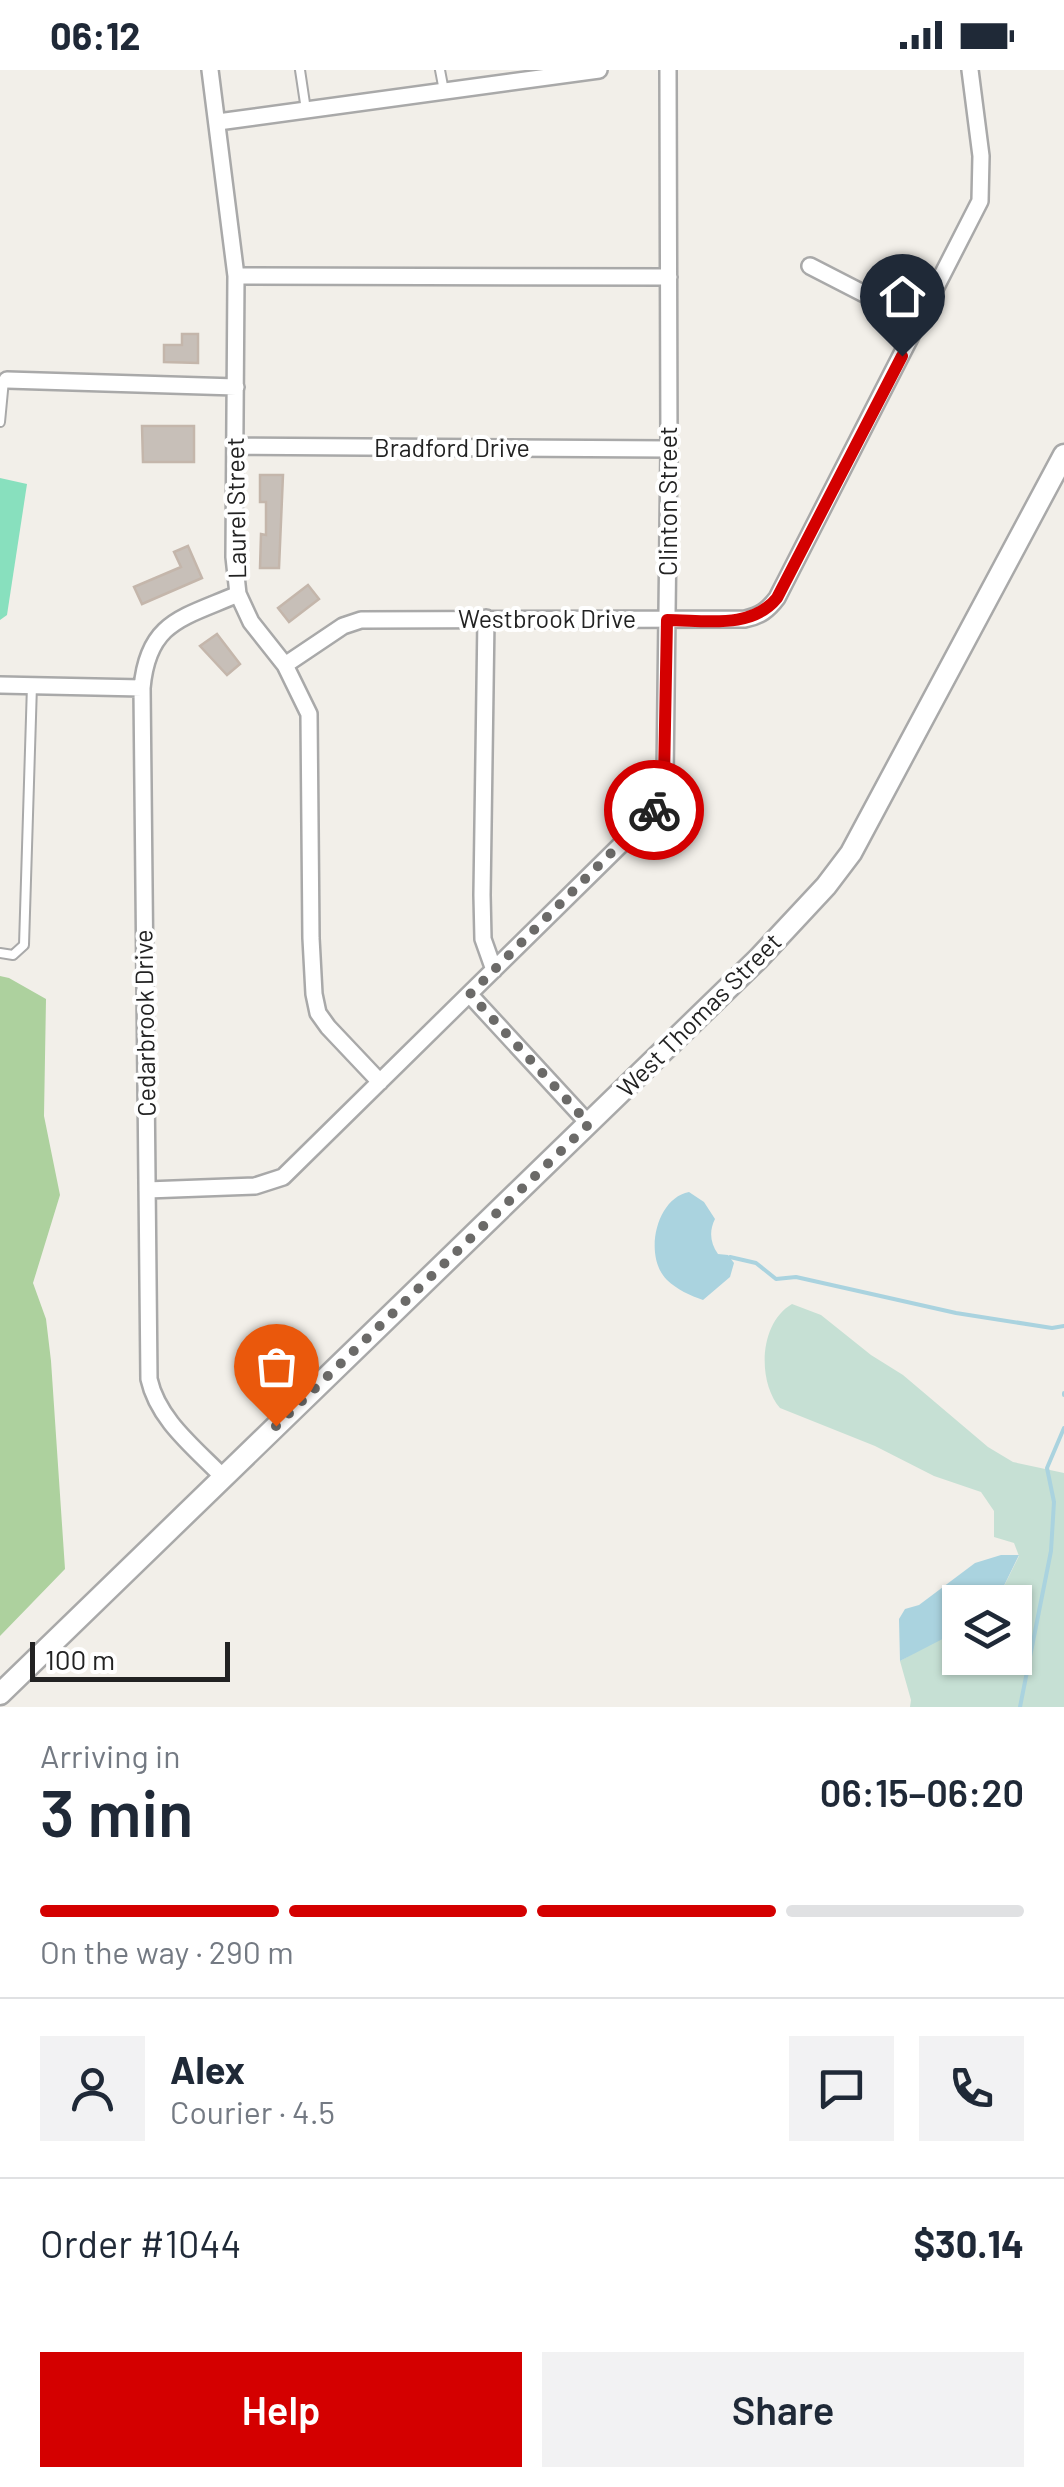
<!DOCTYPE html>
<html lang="en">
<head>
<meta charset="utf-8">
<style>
  :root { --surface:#fff; --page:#f2f2f3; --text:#1f2937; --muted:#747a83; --line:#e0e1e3; --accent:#d40000 }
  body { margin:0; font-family:Barlow,sans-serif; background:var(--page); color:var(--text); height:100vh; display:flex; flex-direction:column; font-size:38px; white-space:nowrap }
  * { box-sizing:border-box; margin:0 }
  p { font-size:32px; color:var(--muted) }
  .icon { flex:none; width:55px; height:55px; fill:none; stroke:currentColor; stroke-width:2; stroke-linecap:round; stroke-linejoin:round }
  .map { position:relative; height:1637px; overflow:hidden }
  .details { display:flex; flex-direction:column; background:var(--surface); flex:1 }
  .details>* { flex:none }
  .fabs { position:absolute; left:942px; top:1515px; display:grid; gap:20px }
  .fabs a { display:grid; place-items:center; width:90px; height:90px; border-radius:0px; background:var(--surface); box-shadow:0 2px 8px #0004; font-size:50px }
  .scale { position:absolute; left:30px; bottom:25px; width:200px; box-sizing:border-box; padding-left:10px; border:5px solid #222; border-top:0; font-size:28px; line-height:35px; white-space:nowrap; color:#222; -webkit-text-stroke:8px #fff; paint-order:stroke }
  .pin { position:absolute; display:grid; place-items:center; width:85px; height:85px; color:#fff; margin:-102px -42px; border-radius:50% 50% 50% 0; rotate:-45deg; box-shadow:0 0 10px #0007 }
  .pin .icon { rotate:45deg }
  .courier { position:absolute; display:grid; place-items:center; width:100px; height:100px; margin:-50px; border:8px solid #d40000; border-radius:50%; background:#fff; color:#222; box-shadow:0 2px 12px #0007 }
  .headline em { font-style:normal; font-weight:600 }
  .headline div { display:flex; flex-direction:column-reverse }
  .headline { display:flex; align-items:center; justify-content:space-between; height:170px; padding:0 40px }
  h1 { font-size:65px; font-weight:600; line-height:75px }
  .bar { display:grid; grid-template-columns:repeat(4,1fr); gap:15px 10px; align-content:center; height:120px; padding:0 40px }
  .bar i { height:12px; border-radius:8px; background:var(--line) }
  .bar .current { background:var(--accent) }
  .bar p { grid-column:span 4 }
  .line { display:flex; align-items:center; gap:25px; padding:0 40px; border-top:2px solid var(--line) }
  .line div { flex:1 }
  .round { display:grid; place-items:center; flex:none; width:105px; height:105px; border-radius:0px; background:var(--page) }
  .primary-button { display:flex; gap:20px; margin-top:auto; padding:20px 40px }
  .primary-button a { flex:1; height:115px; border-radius:0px; background:var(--accent); color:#fff; font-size:40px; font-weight:600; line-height:115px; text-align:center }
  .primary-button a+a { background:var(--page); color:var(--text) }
  .status { display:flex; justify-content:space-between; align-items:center; height:70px; padding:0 50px; background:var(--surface); direction:ltr }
  .status svg { height:28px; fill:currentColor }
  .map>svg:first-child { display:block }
  .forest { fill:#add19e }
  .wetland { fill:#c6e0d4 }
  .pitch { fill:#88e0be }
  .water { fill:#aad3df }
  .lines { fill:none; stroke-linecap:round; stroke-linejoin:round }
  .stream { stroke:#aad3df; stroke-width:4 }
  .building { fill:#c7bfb8; stroke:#c4b6ab; stroke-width:2.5 }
  .service-casing { stroke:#a9a9a9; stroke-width:12 }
  .minor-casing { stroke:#a9a9a9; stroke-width:20 }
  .tertiary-casing { stroke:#a9a9a9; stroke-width:25 }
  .service { stroke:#fff; stroke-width:8 }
  .minor { stroke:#fff; stroke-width:15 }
  .tertiary { stroke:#fff; stroke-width:20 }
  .done { stroke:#6b6a68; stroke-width:10; stroke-dasharray:0 18 }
  .route { stroke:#d40000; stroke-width:12 }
  .labels { text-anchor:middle; stroke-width:8; stroke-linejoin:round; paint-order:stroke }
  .street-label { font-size:25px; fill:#222; stroke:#fff }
</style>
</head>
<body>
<div class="status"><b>06:12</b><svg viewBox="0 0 49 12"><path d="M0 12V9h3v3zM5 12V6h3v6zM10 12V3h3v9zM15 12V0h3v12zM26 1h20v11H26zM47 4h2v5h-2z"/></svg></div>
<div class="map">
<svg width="1064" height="1637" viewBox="0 0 1064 1637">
  <rect width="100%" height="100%" fill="#f2efe9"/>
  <path class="forest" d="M0 906 9 908 46 929 44 1046 60 1125 33 1213 46 1249 51 1291 65 1499 0 1566Z"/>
  <path class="wetland" d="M792 1234 821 1245 871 1285 903 1305 988 1377 1013 1392 1064 1403V1637H910L911 1630 900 1591 960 1557V1588H1015V1532H993L998 1528 1019 1486 1014 1473 994 1467V1441L981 1422 934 1406 875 1376 780 1338C757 1311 759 1253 792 1234Z"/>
  <path class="pitch" d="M0 408 27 414 7 545 0 550Z"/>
  <path class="water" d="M689 1122 704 1132 715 1149C709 1161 710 1173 718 1184L728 1185 734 1193 730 1207 703 1230C691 1226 676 1219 667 1210 643 1186 656 1128 689 1122Z
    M1001 1485H1019L998 1528 993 1532H960V1557L956 1562 900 1591 899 1549 905 1539 919 1535 975 1493Z"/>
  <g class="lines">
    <path class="stream" d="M730 1187 756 1193 776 1209 796 1207 956 1243 1052 1258 1064 1256
      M1064 1323V1325
      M1020 1637 1051 1481 1054 1432 1047 1398 1064 1358"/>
  </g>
  <path class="building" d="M182 264H198V293L164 292V275H182Z
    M142 356H194V392H143Z
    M260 405H283L279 498H260L261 464 266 465V432H260Z
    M188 476 202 508 142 534 134 517 181 497 174 482Z
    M308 515 319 529 289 552 278 538Z
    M217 564 240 594 227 605 200 576Z"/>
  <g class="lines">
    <g class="service-casing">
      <path id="service" d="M300 0 306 40
        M440 0 444 21
        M0 352 4 310
        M0 883 13 885 24 875 32 615"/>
    </g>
    <g class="minor-casing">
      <path id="minor" d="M210 0 236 206 234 487 238 524 251 552 285 595 309 644 311 868 314 924 318 943 328 957 380 1012
        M218 52 599 0
        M810 196 919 252
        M236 206 669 207
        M7 310 236 317
        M235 376 669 379
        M486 548 482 825 483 869 494 900
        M285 595 343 556 361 550 745 549C760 546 768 540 777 528L980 131 981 86 970 0
        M0 615 142 618
        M470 925 589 1054
        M147 1120 255 1116 283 1107 650 746 661 727 665 708 669 379 668 0
        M223 1407C195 1378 158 1350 149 1309L142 618C148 551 183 548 238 524"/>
    </g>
    <g class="tertiary-casing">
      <path id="tertiary" d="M0 1624 758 889 826 816 851 783 1064 385"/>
    </g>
    <use href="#service" class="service"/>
    <use href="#minor" class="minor"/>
    <use href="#tertiary" class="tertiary"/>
  </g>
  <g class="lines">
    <path class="done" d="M276 1356 589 1054 470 924 654 740"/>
    <path class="route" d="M654 740 664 708 667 550C705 550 751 560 777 528L902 286"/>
  </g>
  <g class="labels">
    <g class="street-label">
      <text x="452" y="387">Bradford Drive</text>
      <text transform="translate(668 431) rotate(-90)" y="9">Clinton Street</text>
      <text transform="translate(236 438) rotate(-91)" y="9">Laurel Street</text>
      <text x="547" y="558">Westbrook Drive</text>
      <text transform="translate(699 945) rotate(-45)" y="9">West Thomas Street</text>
      <text transform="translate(145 953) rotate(-91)" y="9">Cedarbrook Drive</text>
    </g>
  </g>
</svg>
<div class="fabs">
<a><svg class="icon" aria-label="layers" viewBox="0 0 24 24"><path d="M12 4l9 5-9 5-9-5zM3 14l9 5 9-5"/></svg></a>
</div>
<div class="scale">100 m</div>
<div class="pin" style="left:276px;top:1356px;background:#ea580c"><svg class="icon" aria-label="bag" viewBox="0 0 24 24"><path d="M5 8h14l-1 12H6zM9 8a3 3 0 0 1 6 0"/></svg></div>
<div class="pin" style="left:902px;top:286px;background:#1f2937"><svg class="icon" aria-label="home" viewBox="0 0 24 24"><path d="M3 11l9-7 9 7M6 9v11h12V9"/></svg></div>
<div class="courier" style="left:654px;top:740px"><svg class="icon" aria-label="bike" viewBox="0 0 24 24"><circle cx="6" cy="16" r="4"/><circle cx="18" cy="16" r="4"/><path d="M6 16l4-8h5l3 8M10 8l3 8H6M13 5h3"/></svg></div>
</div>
<section class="details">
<div class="headline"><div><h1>3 min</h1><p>Arriving in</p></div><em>06:15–06:20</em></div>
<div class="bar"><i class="current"></i><i class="current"></i><i class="current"></i><i></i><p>On the way · 290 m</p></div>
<div class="line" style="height:180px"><a class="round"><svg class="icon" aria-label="person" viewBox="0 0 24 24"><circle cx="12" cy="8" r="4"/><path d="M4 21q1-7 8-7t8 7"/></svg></a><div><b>Alex</b><p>Courier · 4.5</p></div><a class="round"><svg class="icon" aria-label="chat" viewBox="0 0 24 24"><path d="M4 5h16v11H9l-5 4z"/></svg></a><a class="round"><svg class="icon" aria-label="phone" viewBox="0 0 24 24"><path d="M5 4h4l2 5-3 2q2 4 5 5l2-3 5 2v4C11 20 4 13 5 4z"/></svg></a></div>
<div class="line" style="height:130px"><div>Order #1044</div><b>$30.14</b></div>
<div class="primary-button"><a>Help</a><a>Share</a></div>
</section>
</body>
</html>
